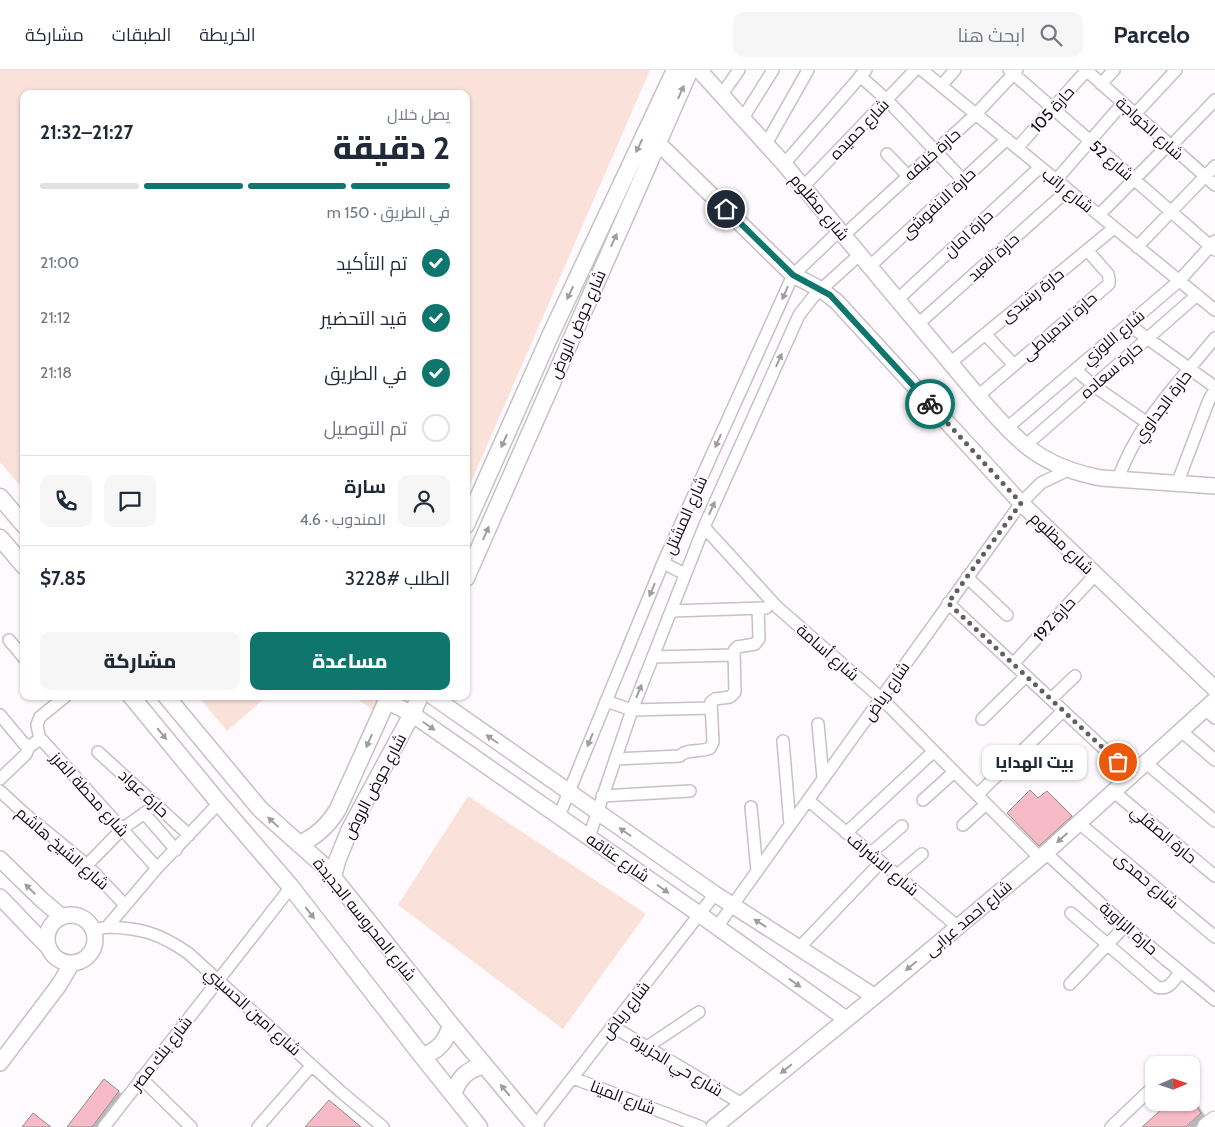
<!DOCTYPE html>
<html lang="ar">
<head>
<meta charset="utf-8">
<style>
  :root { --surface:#fff; --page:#f6f6f7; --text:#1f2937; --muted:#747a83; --line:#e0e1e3; --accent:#0f766e }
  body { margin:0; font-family:Cabin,Cairo,sans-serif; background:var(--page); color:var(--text); direction:rtl; height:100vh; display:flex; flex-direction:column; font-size:19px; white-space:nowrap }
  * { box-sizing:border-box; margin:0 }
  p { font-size:16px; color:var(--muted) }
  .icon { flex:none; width:28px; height:28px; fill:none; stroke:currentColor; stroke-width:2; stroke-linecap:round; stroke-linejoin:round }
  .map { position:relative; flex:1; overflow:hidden; direction:ltr }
  .drawer { position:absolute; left:20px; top:20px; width:450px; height:610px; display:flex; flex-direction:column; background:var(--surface); border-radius:10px; box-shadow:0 1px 4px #0004; direction:rtl }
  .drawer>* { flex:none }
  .needle { width:32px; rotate:88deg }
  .tools { position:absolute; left:1145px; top:986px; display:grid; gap:10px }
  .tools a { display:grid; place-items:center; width:55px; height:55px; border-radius:10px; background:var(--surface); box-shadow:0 1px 4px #0004; font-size:25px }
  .pin { position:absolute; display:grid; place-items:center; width:42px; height:42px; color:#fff; margin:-21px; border:2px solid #fff; border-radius:50%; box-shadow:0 1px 5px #0007 }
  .courier { position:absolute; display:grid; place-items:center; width:50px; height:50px; margin:-25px; border:4px solid #0f766e; border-radius:50%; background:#fff; color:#222; box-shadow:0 1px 6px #0007 }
  .bubble { position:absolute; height:35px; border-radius:10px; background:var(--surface); box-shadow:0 1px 4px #0004; font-size:16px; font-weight:800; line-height:35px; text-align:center; direction:rtl }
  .head em { font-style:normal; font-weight:800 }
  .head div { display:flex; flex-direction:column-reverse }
  .head { display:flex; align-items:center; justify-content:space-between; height:85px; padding:0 20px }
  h1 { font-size:32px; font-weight:800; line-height:38px }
  .bar { display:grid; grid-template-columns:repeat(4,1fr); gap:8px 5px; align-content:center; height:60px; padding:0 20px }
  .bar i { height:6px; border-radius:4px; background:var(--line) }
  .bar .selected { background:var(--accent) }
  .bar p { grid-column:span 4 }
  .line { display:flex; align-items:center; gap:12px; padding:0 20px; border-top:1px solid var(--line) }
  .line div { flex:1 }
  .round { display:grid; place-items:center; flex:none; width:52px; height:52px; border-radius:10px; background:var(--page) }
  ol { padding:0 20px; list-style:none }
  li { display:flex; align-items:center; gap:15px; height:55px }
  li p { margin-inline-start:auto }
  li .icon { padding:5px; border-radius:50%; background:var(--accent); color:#fff; stroke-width:4 }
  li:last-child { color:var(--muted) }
  li i { width:28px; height:28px; border:2px solid var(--line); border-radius:50% }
  .primary-button { display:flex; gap:10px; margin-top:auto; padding:10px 20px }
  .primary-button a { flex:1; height:58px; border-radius:10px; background:var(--accent); color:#fff; font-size:20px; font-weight:800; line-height:58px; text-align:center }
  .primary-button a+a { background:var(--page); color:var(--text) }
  header { display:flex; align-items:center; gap:30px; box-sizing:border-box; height:70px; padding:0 25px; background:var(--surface); border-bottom:1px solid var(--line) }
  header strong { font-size:24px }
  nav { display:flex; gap:28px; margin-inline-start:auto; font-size:18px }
  .search { width:350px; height:45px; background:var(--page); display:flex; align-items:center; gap:12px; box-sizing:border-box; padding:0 18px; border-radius:10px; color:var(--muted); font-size:19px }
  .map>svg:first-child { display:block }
  .green { fill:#fae2da }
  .building { fill:#f7bbc7; stroke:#938b8c; filter:url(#shadow) }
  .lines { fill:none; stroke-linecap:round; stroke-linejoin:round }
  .minor-casing { stroke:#c7c0c5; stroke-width:14 }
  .tertiary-casing { stroke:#c7c0c5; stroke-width:18 }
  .secondary-casing { stroke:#c7c0c5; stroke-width:19 }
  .primary-casing { stroke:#c7c0c5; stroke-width:21 }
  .minor { stroke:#fff; stroke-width:11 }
  .tertiary { stroke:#fff; stroke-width:15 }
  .secondary { stroke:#fff; stroke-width:16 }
  .primary { stroke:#fff; stroke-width:19 }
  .oneway { fill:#9f9e9f }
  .done { stroke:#625f62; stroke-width:5; stroke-dasharray:0 9 }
  .route { stroke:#0f766e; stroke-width:6 }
  .labels { text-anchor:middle; stroke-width:4; stroke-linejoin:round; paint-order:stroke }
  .street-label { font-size:16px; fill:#0e0c0e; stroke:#fefafd }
</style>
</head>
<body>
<header>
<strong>Parcelo</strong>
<div class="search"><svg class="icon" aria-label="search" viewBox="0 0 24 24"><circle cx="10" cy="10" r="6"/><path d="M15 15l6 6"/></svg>ابحث هنا</div>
<nav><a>الخريطة</a><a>الطبقات</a><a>مشاركة</a></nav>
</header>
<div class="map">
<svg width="1215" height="1057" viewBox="0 0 1215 1057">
  <defs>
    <filter id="shadow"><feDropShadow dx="4.5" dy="4.5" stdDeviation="0" flood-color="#0004"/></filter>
  </defs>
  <rect width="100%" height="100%" fill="#fefafd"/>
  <path class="green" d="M0 0H650L466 424V24H24V420L0 392Z
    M198 626H267L227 661Z
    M353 626H379L373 640Z
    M468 726 646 844 563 959 398 835Z"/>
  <path class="building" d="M1030 720 1038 728 1047 721 1072 746 1039 776 1007 743Z
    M104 1009 119 1021 92 1057H67Z
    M329 1030 361 1057H305Z
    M1170 1032H1194L1201 1043 1186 1057H1142Z
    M33 1043 51 1057H22Z"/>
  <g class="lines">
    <g class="minor-casing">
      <path id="minor" d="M922 0 1215 240
        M1009 0 1215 180
        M1086 0 1215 115
        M860 6 887 30 963 110
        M1101 14 1114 0
        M941 16 955 0
        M722 24 739 0
        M1135 44 1176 0
        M743 48 773 0
        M766 74 808 0
        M1171 76 1215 30
        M1017 78 1086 1
        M887 84 908 106
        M784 94 866 0
        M1056 110 1123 33
        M803 117 915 0
        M1099 145 1169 74
        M843 166 976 44 1017 0
        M1137 177 1215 96
        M869 197 1007 69
        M897 230 1040 97
        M917 255 1068 120
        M1129 255 1215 317
        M985 264 1014 295
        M950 293 1114 158
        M1076 300 1094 316 1146 352
        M978 326 1109 214V209L1108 204 1087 180
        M1007 358 1179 211 1215 171
        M1025 376 1197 225
        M1118 409C1138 353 1178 313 1215 268
        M1177 414 1209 330 1215 319
        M704 457 777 537 881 628 1040 788
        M663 493 685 504
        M967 507 1007 545
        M948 533 1132 705
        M671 541 766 538
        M9 570 24 588
        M653 587 734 585
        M1013 594 1095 505
        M1051 629 1075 606
        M606 631 632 640 711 638
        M1205 639 1215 648
        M0 645 25 675H32L38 670 43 671 157 798
        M982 649 1026 606
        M818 654 823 708
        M1181 661 1215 690
        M40 670 37 655 40 647 66 626
        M783 671 790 755
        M98 682 189 765
        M615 689 680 686C687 678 700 683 710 678L713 672 711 632 715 629 730 627 735 622 734 581 737 577 755 574 759 569 758 538
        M1146 693 1215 751
        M0 709 26 684 29 676
        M0 721 25 744 87 795 125 835
        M1114 722 1215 806
        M977 725 1063 641
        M602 726 690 721
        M808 730 958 857
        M923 730 954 702
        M751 737 757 801
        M144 743 176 780
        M559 746 663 493 793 205 839 161
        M1079 753 1215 867
        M963 755 986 734
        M846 763 934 681
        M589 767 632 640 704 457 799 245 813 227 859 185
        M871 783 902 756
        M1046 783 1125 856 1215 930
        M87 795 122 759 156 735
        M897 805 922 784
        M1071 843 1157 917C1169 921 1174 910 1180 902
        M107 857C141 858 159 863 188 883L340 1021 383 1057
        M717 857 1021 433 1041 413 1068 400
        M94 860 107 857 157 798 219 733
        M799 878 881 792
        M1070 914 1125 856
        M612 956 742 1034
        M647 977 699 942
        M141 1008 191 1057
        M573 1008 701 1057
        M535 1056 715 824
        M104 1057 291 817
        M258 1057 312 995
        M1111 1057 1154 1016"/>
    </g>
    <g class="tertiary-casing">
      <path id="tertiary" d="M699 0 784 94 978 326C1018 371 1038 396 1101 408L1215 416
        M658 73 793 205 822 220 837 232 1021 433 1215 619
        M432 626 715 824 874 926
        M387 631 412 644 699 844 846 949
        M0 789 41 829 62 847
        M0 827 49 878
        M47 869a24 24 0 1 1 48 0a24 24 0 1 1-48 0Z
        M0 993 59 915 72 893
        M714 1057 885 918 1040 788 1215 630"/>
    </g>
    <g class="secondary-casing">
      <path id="secondary" d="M0 427 24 455
        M466 455 550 266 675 0
        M0 468 24 496
        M466 508 690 0
        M131 626 219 733 291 817 422 986 479 1057
        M166 626 260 739 324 796 451 955 536 1057
        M299 774C316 767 329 754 338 739L389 626
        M333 807 337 791 350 759 412 644 420 626
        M422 986C438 981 446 972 451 955
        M453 1025C458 1008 467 1000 484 995"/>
    </g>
    <g class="primary-casing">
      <path id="primary" d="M1207 1057 1215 1051"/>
    </g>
    <use href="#minor" class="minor"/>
    <use href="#tertiary" class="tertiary"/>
    <use href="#secondary" class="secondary"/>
    <use href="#primary" class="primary"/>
  </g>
  <defs><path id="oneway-solid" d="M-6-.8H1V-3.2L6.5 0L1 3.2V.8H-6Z" transform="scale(1.25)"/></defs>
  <g class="oneway">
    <use href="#oneway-solid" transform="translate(681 22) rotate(-66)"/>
    <use href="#oneway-solid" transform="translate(639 76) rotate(116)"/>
    <use href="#oneway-solid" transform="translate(614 170) rotate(-66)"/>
    <use href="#oneway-solid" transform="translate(570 223) rotate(115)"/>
    <use href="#oneway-solid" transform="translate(785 223) rotate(114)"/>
    <use href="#oneway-solid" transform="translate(779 290) rotate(-66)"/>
    <use href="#oneway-solid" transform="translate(504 371) rotate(114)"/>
    <use href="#oneway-solid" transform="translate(718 371) rotate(114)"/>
    <use href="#oneway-solid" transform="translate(712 438) rotate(-66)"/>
    <use href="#oneway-solid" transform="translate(486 463) rotate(-66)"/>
    <use href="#oneway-solid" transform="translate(652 520) rotate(113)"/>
    <use href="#oneway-solid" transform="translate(639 621) rotate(-68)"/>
    <use href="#oneway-solid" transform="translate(429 656) rotate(35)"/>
    <use href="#oneway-solid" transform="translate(162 664) rotate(51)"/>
    <use href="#oneway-solid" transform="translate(492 669) rotate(-145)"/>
    <use href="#oneway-solid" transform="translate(590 670) rotate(112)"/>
    <use href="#oneway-solid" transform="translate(369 671) rotate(114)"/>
    <use href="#oneway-solid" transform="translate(273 752) rotate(-137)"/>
    <use href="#oneway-solid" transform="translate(625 762) rotate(-145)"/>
    <use href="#oneway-solid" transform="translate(1062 768) rotate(138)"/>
    <use href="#oneway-solid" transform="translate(30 819) rotate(-136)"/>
    <use href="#oneway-solid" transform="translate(663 819) rotate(35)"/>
    <use href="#oneway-solid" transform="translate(310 843) rotate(52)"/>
    <use href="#oneway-solid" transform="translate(760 853) rotate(-148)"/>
    <use href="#oneway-solid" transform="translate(911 896) rotate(140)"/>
    <use href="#oneway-solid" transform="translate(795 913) rotate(36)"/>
    <use href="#oneway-solid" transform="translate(786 999) rotate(141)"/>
    <use href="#oneway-solid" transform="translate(505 1020) rotate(-130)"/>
  </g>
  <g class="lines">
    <path class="done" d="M930 334 1021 433 948 533 1118 692"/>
    <path class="route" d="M726 139 793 205 830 225 930 334"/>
  </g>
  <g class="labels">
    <g class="street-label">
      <text transform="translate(1052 39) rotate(-48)" y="6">حارة 105</text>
      <text transform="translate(1150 58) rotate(42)" y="6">شارع الخواجة</text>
      <text transform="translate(859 59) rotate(-46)" y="6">شارع حميده</text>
      <text transform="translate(932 84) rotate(-42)" y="6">حارة خليفه</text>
      <text transform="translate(1112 90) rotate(41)" y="6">شارع 52</text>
      <text transform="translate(1068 120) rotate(39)" y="6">شارع راتب</text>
      <text transform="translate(938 133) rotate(-43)" y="6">حارة الانفوشى</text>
      <text transform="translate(820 137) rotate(50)" y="6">شارع مظلوم</text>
      <text transform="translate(968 163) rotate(-43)" y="6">حارة امان</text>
      <text transform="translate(993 187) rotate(-42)" y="6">حارة العبد</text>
      <text transform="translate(1032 225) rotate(-39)" y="6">حارة رشيدى</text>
      <text transform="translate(577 254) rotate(-66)" y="6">شارع حوض الروض</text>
      <text transform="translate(1059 256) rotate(-41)" y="6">حارة الدمياطى</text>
      <text transform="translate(1113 267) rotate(-40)" y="6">شارع اللوزي</text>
      <text transform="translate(1111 300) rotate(-41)" y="6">حارة سعاده</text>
      <text transform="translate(1162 336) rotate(-53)" y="6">حارة الجداوي</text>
      <text transform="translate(685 445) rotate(-66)" y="6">شارع المشتل</text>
      <text transform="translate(1062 473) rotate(44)" y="6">شارع مظلوم</text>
      <text transform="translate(1054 549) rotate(-48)" y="6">حارة 192</text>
      <text transform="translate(828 582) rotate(41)" y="6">شارع أسامة</text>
      <text transform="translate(886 621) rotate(-55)" y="6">شارع رياض</text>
      <text transform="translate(374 716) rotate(-62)" y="6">شارع حوض الروض</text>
      <text transform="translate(144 723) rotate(43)" y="6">حارة عواد</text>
      <text transform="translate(90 724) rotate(48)" y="6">شارع محطة الفرز</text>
      <text transform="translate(1164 764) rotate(40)" y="6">حارة الصقلي</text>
      <text transform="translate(63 778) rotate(41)" y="6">شارع الشيخ هاشم</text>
      <text transform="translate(618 787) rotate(35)" y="6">شارع عتاقه</text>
      <text transform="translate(883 794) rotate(40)" y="6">شارع الاشراف</text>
      <text transform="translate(1147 810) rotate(40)" y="6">شارع حمدى</text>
      <text transform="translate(968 848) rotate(-40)" y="6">شارع احمد عرابى</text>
      <text transform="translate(365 849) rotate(51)" y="6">شارع المحروسه الجديدة</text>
      <text transform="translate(1129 858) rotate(41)" y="6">حارة الزاوية</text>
      <text transform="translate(625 940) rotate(-52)" y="6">شارع رياض</text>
      <text transform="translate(253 941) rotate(42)" y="6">شارع امين الحسيني</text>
      <text transform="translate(161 983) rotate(-52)" y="6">شارع بنك مصر</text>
      <text transform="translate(677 995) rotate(31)" y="6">شارع حي الجزيرة</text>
      <text transform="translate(623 1027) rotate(21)" y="6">شارع المينا</text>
    </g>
  </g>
</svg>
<div class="tools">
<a><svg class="needle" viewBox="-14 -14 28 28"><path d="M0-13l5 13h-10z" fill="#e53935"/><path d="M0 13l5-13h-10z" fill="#747a83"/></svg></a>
</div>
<div class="pin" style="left:1118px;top:692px;background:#ea580c"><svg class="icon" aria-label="bag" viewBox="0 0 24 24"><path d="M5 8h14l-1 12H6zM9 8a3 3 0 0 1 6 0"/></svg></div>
<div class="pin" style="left:726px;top:139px;background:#1f2937"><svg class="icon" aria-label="home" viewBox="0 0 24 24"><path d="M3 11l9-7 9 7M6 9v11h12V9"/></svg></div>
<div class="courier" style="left:930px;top:334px"><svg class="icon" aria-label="bike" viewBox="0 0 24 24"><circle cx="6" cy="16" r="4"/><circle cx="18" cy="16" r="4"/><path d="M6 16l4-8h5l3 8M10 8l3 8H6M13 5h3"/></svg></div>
<div class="bubble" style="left:982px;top:675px;width:105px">بيت الهدايا</div>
<section class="drawer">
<div class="head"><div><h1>2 دقيقة</h1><p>يصل خلال</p></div><em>21:27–21:32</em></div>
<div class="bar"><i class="selected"></i><i class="selected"></i><i class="selected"></i><i></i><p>في الطريق · 150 m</p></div>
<ol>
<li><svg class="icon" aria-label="check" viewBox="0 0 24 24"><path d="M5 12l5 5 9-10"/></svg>تم التأكيد<p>21:00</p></li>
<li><svg class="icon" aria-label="check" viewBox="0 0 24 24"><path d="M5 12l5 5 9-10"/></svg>قيد التحضير<p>21:12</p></li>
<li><svg class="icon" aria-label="check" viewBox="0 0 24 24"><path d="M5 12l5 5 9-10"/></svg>في الطريق<p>21:18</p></li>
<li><i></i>تم التوصيل</li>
</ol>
<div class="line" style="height:90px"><a class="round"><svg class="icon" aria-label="person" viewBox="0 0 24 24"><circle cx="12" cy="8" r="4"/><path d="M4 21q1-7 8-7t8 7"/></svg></a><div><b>سارة</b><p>المندوب · 4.6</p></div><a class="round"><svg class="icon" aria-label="chat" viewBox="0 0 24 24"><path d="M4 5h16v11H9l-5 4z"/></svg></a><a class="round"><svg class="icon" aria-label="phone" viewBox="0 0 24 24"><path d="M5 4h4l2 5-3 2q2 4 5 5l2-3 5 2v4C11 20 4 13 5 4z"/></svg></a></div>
<div class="line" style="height:65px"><div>الطلب #3228</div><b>$7.85</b></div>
<div class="primary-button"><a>مساعدة</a><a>مشاركة</a></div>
</section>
</div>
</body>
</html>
